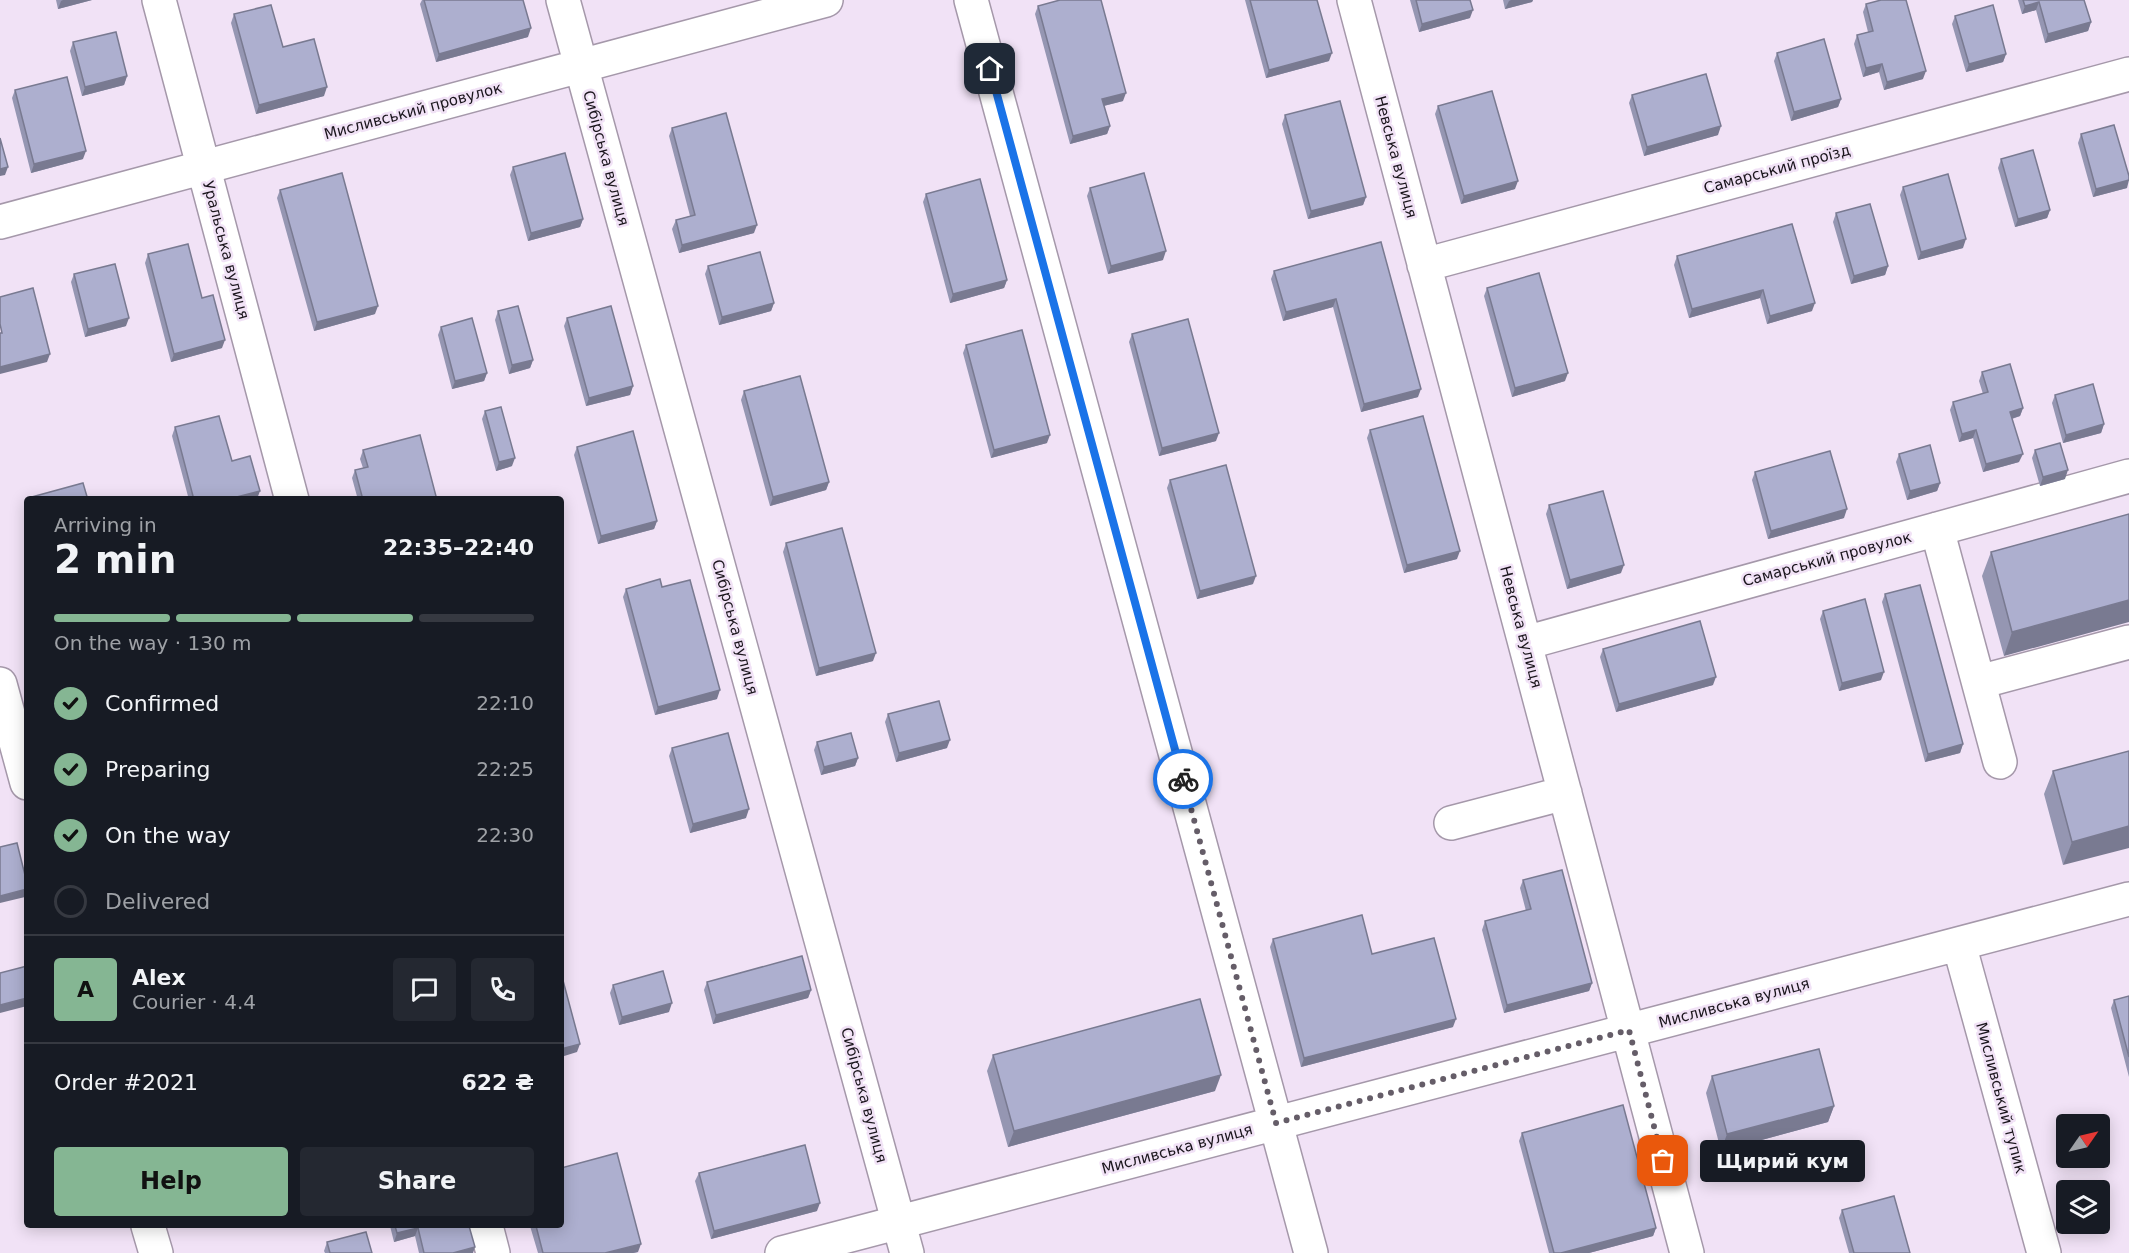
<!DOCTYPE html>
<html lang="en">
<head>
<meta charset="utf-8">
<style>
  :root { --surface:#171b24; --page:#242831; --text:#f1f3f6; --muted:#9ea1a6; --line:#363941; --accent:#85b693 }
  body { margin:0; font-family:"DejaVu Sans",sans-serif; background:var(--page); color:var(--text); height:100vh; display:flex; flex-direction:column; font-size:22px; white-space:nowrap }
  * { box-sizing:border-box; margin:0 }
  p { font-size:20px; color:var(--muted) }
  .icon { flex:none; width:33px; height:33px; fill:none; stroke:currentColor; stroke-width:2; stroke-linecap:round; stroke-linejoin:round }
  .map { position:relative; flex:1; overflow:hidden }
  .details { position:absolute; left:24px; top:496px; width:540px; height:732px; display:flex; flex-direction:column; background:var(--surface); border-radius:6px; box-shadow:0 3px 15px #0003 }
  .details>* { flex:none }
  .needle { width:39px; rotate:56deg }
  .buttons { position:absolute; left:2056px; top:1114px; display:grid; gap:12px }
  .buttons a { display:grid; place-items:center; width:54px; height:54px; border-radius:6px; background:var(--surface); box-shadow:0 3px 15px #0003; font-size:30px }
  .pin { position:absolute; display:grid; place-items:center; width:51px; height:51px; color:#fff; margin:-26px; border-radius:12px; box-shadow:0 3px 9px #0006 }
  .courier { position:absolute; display:grid; place-items:center; width:60px; height:60px; margin:-30px; border:4px solid #1a73e8; border-radius:50%; background:#fff; color:#222; box-shadow:0 2px 8px #0007 }
  .bubble { position:absolute; height:42px; border-radius:6px; background:var(--surface); box-shadow:0 3px 15px #0003; font-size:20px; font-weight:700; line-height:42px; text-align:center }
  .summary em { font-style:normal; font-weight:700 }
  .summary div { display:flex; flex-direction:column-reverse }
  .summary { display:flex; align-items:center; justify-content:space-between; height:102px; padding:0 30px }
  h1 { font-size:39px; font-weight:700; line-height:45px }
  .bar { display:grid; grid-template-columns:repeat(4,1fr); gap:9px 6px; align-content:center; height:72px; padding:0 30px }
  .bar i { height:8px; border-radius:4px; background:var(--line) }
  .bar .selected { background:var(--accent) }
  .bar p { grid-column:span 4 }
  .line { display:flex; align-items:center; gap:15px; padding:0 30px; border-top:2px solid var(--line) }
  .line div { flex:1 }
  .round { display:grid; place-items:center; flex:none; width:63px; height:63px; border-radius:6px; background:var(--page) }
  ol { padding:0 30px; list-style:none }
  li { display:flex; align-items:center; gap:18px; height:66px }
  li p { margin-inline-start:auto }
  li .icon { padding:6px; border-radius:50%; background:var(--accent); color:#111; stroke-width:4 }
  li:last-child { color:var(--muted) }
  li i { width:33px; height:33px; border:3px solid var(--line); border-radius:50% }
  .primary-button { display:flex; gap:12px; margin-top:auto; padding:12px 30px }
  .primary-button a { flex:1; height:69px; border-radius:6px; background:var(--accent); color:#111; font-size:24px; font-weight:700; line-height:69px; text-align:center }
  .primary-button a+a { background:var(--page); color:var(--text) }
  .map>svg:first-child { display:block }
  .lines { fill:none; stroke-linecap:round; stroke-linejoin:round }
  .minor-casing { stroke:#a598aa; stroke-width:36 }
  .minor { stroke:#fff; stroke-width:33 }
  .wall { fill:#9596b2 }
  .shaded-wall { fill:#797a91 }
  .building { fill:#adafcf; stroke:#797a91; stroke-width:1.5 }
  .done { stroke:#655d68; stroke-width:6; stroke-dasharray:0 10.8 }
  .route { stroke:#1a73e8; stroke-width:8 }
  .labels { text-anchor:middle; stroke-width:5; stroke-linejoin:round; paint-order:stroke }
  .street-label { font-size:15px; fill:#1a151c; stroke:#f1e2f6 }
</style>
</head>
<body>
<div class="map">
<svg width="2129" height="1253" viewBox="0 0 2129 1253">
  <rect width="100%" height="100%" fill="#f1e2f6"/>
  <g class="lines">
    <g class="minor-casing">
      <path id="minor" d="M159 0 292 500
        M563 0 907 1253
        M971 0 1311 1253
        M1354 0 1687 1253
        M0 222 826 0
        M1424 265 2129 74
        M1937 529 2000 762
        M1525 643 2129 476
        M1979 682 2129 642
        M0 684 27 783
        M1451 823 1565 793
        M1959 944 2044 1253
        M148 1226 156 1253
        M486 1226 493 1253
        M782 1253 2129 899"/>
    </g>
    <use href="#minor" class="minor"/>
  </g>
  <path class="wall" d="M56 0H92L58 9Z
    M422 0H523L528 37 436 62 420 4Z
    M1245 0H1317L1329 61 1266 78Z
    M1410 0H1470V18L1419 32Z
    M1503 0H1533L1532 2 1505 9Z
    M2018 0H2084L2091 22 2088 31 2045 43 2036 10 2022 14Z
    M1866 4 1923 79 1884 90 1879 72 1863 77 1854 44 1857 35 1868 32 1863 12Z
    M1038 6 1123 101 1104 106 1110 126 1107 134 1070 144 1035 14Z
    M234 14 283 47 324 96 256 114 231 23Z
    M1955 16 2006 54 2003 62 1966 72 1952 24Z
    M73 42 127 76 124 85 82 96 70 51Z
    M1777 53 1841 99 1838 107 1791 121 1774 61Z
    M15 90 83 159 31 173 12 98Z
    M1632 95 1718 135 1644 156 1629 103Z
    M1438 106 1515 189 1461 204 1435 114Z
    M1285 115 1366 197 1363 205 1308 219 1282 124Z
    M672 128 754 233 679 253 672 229 676 220 690 216 669 136Z
    M2081 134 2127 188 2093 197 2078 143Z
    M2001 159 2050 210 2047 218 2015 227 1998 168Z
    M513 167 583 219 580 227 528 241 510 175Z
    M1903 187 1963 248 1918 260 1900 195Z
    M1090 188 1163 260 1108 274 1087 196Z
    M280 190 375 314 314 331 277 198Z
    M926 194 1007 280 1004 288 950 303 923 202Z
    M1836 213 1888 266 1885 275 1851 284 1833 222Z
    M1792 224 1812 311 1767 324 1760 298 1689 318 1674 265 1677 256Z
    M1381 242 1418 397 1361 412 1333 307 1283 321 1271 279 1274 271Z
    M148 254 202 298 222 348 171 362 145 263Z
    M708 266 774 303 771 311 719 325 705 274Z
    M74 274 126 326 85 337 71 282Z
    M1487 288 1565 381 1512 397 1484 296Z
    M498 311 533 360 530 368 509 374 495 320Z
    M567 318 633 386 630 395 586 406 564 326Z
    M441 327 487 373 484 381 452 389 438 335Z
    M1132 334 1216 441 1159 456 1129 342Z
    M966 345 1047 443 991 458 963 353Z
    M1982 372 2023 408 2020 416 2012 419 2019 462 1983 472 1973 438 1959 442 1950 410 1953 402 1983 394 1979 381Z
    M744 391 829 482 826 490 770 506 741 400Z
    M2055 395 2104 424 2101 433 2063 443 2052 403Z
    M485 411 512 466 496 471 482 419Z
    M175 427 232 461 257 499 189 500 172 436Z
    M1370 430 1457 559 1404 573 1367 438Z
    M577 447 657 521 654 529 598 544 574 455Z
    M363 450 437 500H358L352 478 355 470 363 468 360 459Z
    M2035 450 2065 479 2040 486 2032 458Z
    M1899 454 1940 483 1937 491 1907 500 1896 462Z
    M1755 472 1844 518 1768 539 1752 480Z
    M1170 480 1253 584 1197 599 1167 488Z
    M27 501V513L25 506Z
    M1549 505 1621 573 1567 589 1546 514Z
    M2129 514 2004 656 1982 576 1991 552Z
    M786 543 873 661 816 676 783 552Z
    M662 587 717 699 655 715 623 597 626 589Z
    M1885 594 1963 744 1960 753 1925 762 1882 602Z
    M1823 611 1881 680 1839 691 1820 619Z
    M1603 649 1713 685 1616 712 1600 657Z
    M888 714 947 748 896 762 885 722Z
    M817 742 858 758 855 766 821 775 814 750Z
    M672 748 746 818 690 833 669 756Z
    M2129 751 2063 865 2044 794 2053 771Z
    M1523 880 1592 983 1589 991 1504 1013 1482 930 1485 921 1526 911 1520 888Z
    M1273 939 1372 954 1453 1027 1301 1067 1270 947Z
    M707 982 811 990 808 998 713 1024 704 990Z
    M613 985 669 1012 619 1025 610 993Z
    M2129 996V1077L2111 1008 2114 1000Z
    M993 1055 1215 1091 1008 1147 987 1071Z
    M1712 1076 1834 1106 1828 1122 1721 1151 1706 1093Z
    M1522 1133 1656 1228 1653 1236 1589 1253H1549L1519 1141Z
    M699 1173 817 1211 711 1239 695 1181Z
    M1842 1210 1910 1253H1849L1839 1218Z
    M390 1226H469L473 1253H419L415 1236 394 1242Z
    M530 1226H561L638 1252 633 1253H538Z
    M327 1242 372 1253H325L324 1251Z"/>
  <path class="shaded-wall" d="M63 0H92L58 9 61 1Z
    M1511 0H1533L1532 2 1505 9 1509 1Z
    M2039 2 2036 10 2022 14 2025 6Z
    M1473 10 1470 18 1419 32 1422 24Z
    M2091 22 2088 31 2045 43 2048 34Z
    M531 28 528 37 436 62 439 54Z
    M1332 53 1329 61 1266 78 1269 70Z
    M2006 54 2003 62 1966 72 1969 64Z
    M1882 64 1879 72 1863 77 1866 68Z
    M1926 71 1923 79 1884 90 1887 82Z
    M127 76 124 85 82 96 85 87Z
    M327 87 324 96 256 114 259 105Z
    M1126 93 1123 101 1099 107 1102 99Z
    M1841 99 1838 107 1791 121 1794 112Z
    M1110 126 1107 134 1070 144 1073 136Z
    M1721 126 1718 135 1644 156 1647 147Z
    M86 151 83 159 31 173 34 164Z
    M8 167 5 175 0 176V169Z
    M2129 180 2127 188 2093 197 2096 189Z
    M1518 181 1515 189 1461 204 1464 196Z
    M1366 197 1363 205 1308 219 1311 211Z
    M2050 210 2047 218 2015 227 2018 219Z
    M583 219 580 227 528 241 531 233Z
    M757 225 754 233 679 253 682 245Z
    M1966 239 1963 248 1918 260 1921 252Z
    M1166 251 1163 260 1108 274 1111 266Z
    M1888 266 1885 275 1851 284 1854 276Z
    M1007 280 1004 288 950 303 953 294Z
    M1763 290 1760 298 1689 318 1692 309Z
    M1336 299 1333 307 1283 321 1286 312Z
    M774 303 771 311 719 325 722 317Z
    M1815 303 1812 311 1767 324 1770 316Z
    M378 306 375 314 314 331 317 322Z
    M129 318 126 326 85 337 88 329Z
    M225 340 222 348 171 362 174 354Z
    M50 354 47 362 0 374V367Z
    M533 360 530 368 509 374 512 365Z
    M487 373 484 381 452 389 455 381Z
    M1568 373 1565 381 1512 397 1515 388Z
    M633 386 630 395 586 406 589 398Z
    M1421 389 1418 397 1361 412 1364 404Z
    M2023 408 2020 416 2007 420 2010 412Z
    M2104 424 2101 433 2063 443 2066 435Z
    M1976 430 1973 438 1959 442 1962 434Z
    M1219 433 1216 441 1159 456 1162 448Z
    M1050 435 1047 443 991 458 994 450Z
    M2023 454 2019 462 1983 472 1986 464Z
    M515 458 512 466 496 471 499 462Z
    M2068 470 2065 479 2040 486 2043 477Z
    M829 482 826 490 770 506 773 497Z
    M1940 483 1937 491 1907 500 1910 491Z
    M260 491 257 499 225 500Z
    M1847 509 1844 518 1768 539 1771 531Z
    M657 521 654 529 598 544 601 536Z
    M1460 551 1457 559 1404 573 1407 565Z
    M1624 565 1621 573 1567 589 1570 580Z
    M1256 576 1253 584 1197 599 1200 591Z
    M2129 600V622L2004 656 2012 632Z
    M876 653 873 661 816 676 819 668Z
    M1884 672 1881 680 1839 691 1842 683Z
    M1716 677 1713 685 1616 712 1619 704Z
    M720 690 717 699 655 715 658 707Z
    M950 740 947 748 896 762 899 753Z
    M1963 744 1960 753 1925 762 1928 754Z
    M858 758 855 766 821 775 824 767Z
    M749 809 746 818 690 833 693 824Z
    M2129 826V848L2063 865 2072 842Z
    M27 889 25 897 0 903V896Z
    M1592 983 1589 991 1504 1013 1507 1005Z
    M811 990 808 998 713 1024 716 1015Z
    M27 998V1006L0 1013V1005Z
    M672 1003 669 1012 619 1025 622 1017Z
    M1456 1019 1453 1027 1301 1067 1304 1058Z
    M580 1044 577 1052 561 1057V1049Z
    M1221 1075 1215 1091 1008 1147 1014 1131Z
    M1834 1106 1828 1122 1721 1151 1727 1134Z
    M820 1203 817 1211 711 1239 714 1231Z
    M418 1228 415 1236 394 1242 397 1233Z
    M1656 1228 1653 1236 1589 1253H1561Z
    M641 1244 638 1252 633 1253H605Z
    M475 1247 473 1253H453Z"/>
  <path class="building" d="M424 0H523L531 28 439 54Z
    M1060 0H1101L1126 93 1102 99 1110 126 1073 136 1038 6Z
    M1250 0H1317L1332 53 1269 70Z
    M1416 0H1470L1473 10 1422 24Z
    M1881 0H1906L1926 71 1887 82 1882 64 1866 68 1857 35 1873 31 1866 4Z
    M2023 0H2084L2091 22 2048 34 2039 2 2025 6Z
    M271 5 283 47 314 39 327 87 259 105 234 14Z
    M1993 5 2006 54 1969 64 1955 16Z
    M116 32 127 76 85 87 73 42Z
    M1824 39 1841 99 1794 112 1777 53Z
    M1706 74 1721 126 1647 147 1632 95Z
    M67 77 86 151 34 164 15 90Z
    M1492 91 1518 181 1464 196 1438 106Z
    M1340 101 1366 197 1311 211 1285 115Z
    M726 113 757 225 682 245 676 220 695 215 672 128Z
    M2114 125 2129 176V180L2096 189 2081 134Z
    M0 138 8 167 0 169Z
    M2033 150 2050 210 2018 219 2001 159Z
    M565 153 583 219 531 233 513 167Z
    M342 173 378 306 317 322 280 190Z
    M1144 173 1166 251 1111 266 1090 188Z
    M1948 174 1966 239 1921 252 1903 187Z
    M980 179 1007 280 953 294 926 194Z
    M1870 204 1888 266 1854 276 1836 213Z
    M1792 224 1815 303 1770 316 1763 290 1692 309 1677 256Z
    M1381 242 1421 389 1364 404 1336 299 1286 312 1274 271Z
    M188 244 202 298 213 295 225 340 174 354 148 254Z
    M760 252 774 303 722 317 708 266Z
    M115 264 129 318 88 329 74 274Z
    M1539 273 1568 373 1515 388 1487 288Z
    M33 288 50 354 0 367V333H2L0 324V297Z
    M518 306 533 360 512 365 498 311Z
    M611 306 633 386 589 398 567 318Z
    M472 318 487 373 455 381 441 327Z
    M1188 319 1219 433 1162 448 1132 334Z
    M1022 330 1050 435 994 450 966 345Z
    M2010 364 2023 408 2010 412 2023 454 1986 464 1976 430 1962 434 1953 402 1988 392 1982 372Z
    M800 376 829 482 773 497 744 391Z
    M2093 384 2104 424 2066 435 2055 395Z
    M501 407 515 458 499 462 485 411Z
    M219 416 232 461 250 456 260 491 225 500H194L175 427Z
    M1423 416 1460 551 1407 565 1370 430Z
    M633 431 657 521 601 536 577 447Z
    M420 435 437 500H363L355 470 368 467 363 450Z
    M2060 443 2068 470 2043 477 2035 450Z
    M1930 445 1940 483 1910 491 1899 454Z
    M1830 451 1847 509 1771 531 1755 472Z
    M1226 465 1256 576 1200 591 1170 480Z
    M83 483 88 500H29L28 498Z
    M1603 491 1624 565 1570 580 1549 505Z
    M2129 514V600L2012 632 1991 552Z
    M842 528 876 653 819 668 786 543Z
    M660 579 662 587 690 580 720 690 658 707 626 589Z
    M1920 585 1963 744 1928 754 1885 594Z
    M1865 599 1884 672 1842 683 1823 611Z
    M1700 621 1716 677 1619 704 1603 649Z
    M939 701 950 740 899 753 888 714Z
    M728 733 749 809 693 824 672 748Z
    M851 733 858 758 824 767 817 742Z
    M2129 751V826L2072 842 2053 771Z
    M17 843 27 883V889L0 896V847Z
    M1562 870 1592 983 1507 1005 1485 921 1531 909 1523 880Z
    M1362 915 1372 954 1434 938 1456 1019 1304 1058 1273 939Z
    M802 956 811 990 716 1015 707 982Z
    M27 966V998L0 1005V973Z
    M663 971 672 1003 622 1017 613 985Z
    M561 973 580 1044 561 1049Z
    M2129 996V1057L2114 1000Z
    M1200 999 1221 1075 1014 1131 993 1055Z
    M1819 1049 1834 1106 1727 1134 1712 1076Z
    M1623 1105 1656 1228 1561 1253H1554L1522 1133Z
    M805 1145 820 1203 714 1231 699 1173Z
    M617 1153 641 1244 605 1253H543L536 1226H561V1168Z
    M1894 1196 1910 1253H1854L1842 1210Z
    M395 1226H469L475 1247 453 1253H424L418 1228 397 1233Z
    M366 1232 372 1253H330L327 1242Z"/>
  <g class="lines">
    <path class="done" d="M1183 779 1276 1123 1629 1030 1663 1161"/>
    <path class="route" d="M990 69 1183 779"/>
  </g>
  <g class="labels">
    <g class="street-label">
      <text transform="translate(413 111) rotate(-15)" y="5">Мисливський провулок</text>
      <text transform="translate(1396 157) rotate(75)" y="5">Невська вулиця</text>
      <text transform="translate(606 158) rotate(75)" y="5">Сибірська вулиця</text>
      <text transform="translate(1777 169) rotate(-15)" y="5">Самарський проїзд</text>
      <text transform="translate(226 250) rotate(75)" y="5">Уральська вулиця</text>
      <text transform="translate(1827 559) rotate(-15)" y="5">Самарський провулок</text>
      <text transform="translate(735 627) rotate(75)" y="5">Сибірська вулиця</text>
      <text transform="translate(1521 627) rotate(75)" y="5">Невська вулиця</text>
      <text transform="translate(1734 1003) rotate(-15)" y="5">Мисливська вулиця</text>
      <text transform="translate(864 1095) rotate(75)" y="5">Сибірська вулиця</text>
      <text transform="translate(2001 1098) rotate(75)" y="5">Мисливський тупик</text>
      <text transform="translate(1177 1149) rotate(-15)" y="5">Мисливська вулиця</text>
    </g>
  </g>
</svg>
<div class="buttons">
<a><svg class="needle" viewBox="-14 -14 28 28"><path d="M0-13l5 13h-10z" fill="#e53935"/><path d="M0 13l5-13h-10z" fill="#9ea1a6"/></svg></a>
<a><svg class="icon" aria-label="layers" viewBox="0 0 24 24"><path d="M12 4l9 5-9 5-9-5zM3 14l9 5 9-5"/></svg></a>
</div>
<div class="pin" style="left:1663px;top:1161px;background:#ea580c"><svg class="icon" aria-label="bag" viewBox="0 0 24 24"><path d="M5 8h14l-1 12H6zM9 8a3 3 0 0 1 6 0"/></svg></div>
<div class="pin" style="left:990px;top:69px;background:#1f2937"><svg class="icon" aria-label="home" viewBox="0 0 24 24"><path d="M3 11l9-7 9 7M6 9v11h12V9"/></svg></div>
<div class="courier" style="left:1183px;top:779px"><svg class="icon" aria-label="bike" viewBox="0 0 24 24"><circle cx="6" cy="16" r="4"/><circle cx="18" cy="16" r="4"/><path d="M6 16l4-8h5l3 8M10 8l3 8H6M13 5h3"/></svg></div>
<div class="bubble" style="left:1700px;top:1140px;width:165px">Щирий кум</div>
<section class="details">
<div class="summary"><div><h1>2 min</h1><p>Arriving in</p></div><em>22:35–22:40</em></div>
<div class="bar"><i class="selected"></i><i class="selected"></i><i class="selected"></i><i></i><p>On the way · 130 m</p></div>
<ol>
<li><svg class="icon" aria-label="check" viewBox="0 0 24 24"><path d="M5 12l5 5 9-10"/></svg>Confirmed<p>22:10</p></li>
<li><svg class="icon" aria-label="check" viewBox="0 0 24 24"><path d="M5 12l5 5 9-10"/></svg>Preparing<p>22:25</p></li>
<li><svg class="icon" aria-label="check" viewBox="0 0 24 24"><path d="M5 12l5 5 9-10"/></svg>On the way<p>22:30</p></li>
<li><i></i>Delivered</li>
</ol>
<div class="line" style="height:108px"><b class="round" style="background:var(--accent);color:#111">A</b><div><b>Alex</b><p>Courier · 4.4</p></div><a class="round"><svg class="icon" aria-label="chat" viewBox="0 0 24 24"><path d="M4 5h16v11H9l-5 4z"/></svg></a><a class="round"><svg class="icon" aria-label="phone" viewBox="0 0 24 24"><path d="M5 4h4l2 5-3 2q2 4 5 5l2-3 5 2v4C11 20 4 13 5 4z"/></svg></a></div>
<div class="line" style="height:78px"><div>Order #2021</div><b>622 ₴</b></div>
<div class="primary-button"><a>Help</a><a>Share</a></div>
</section>
</div>
</body>
</html>
